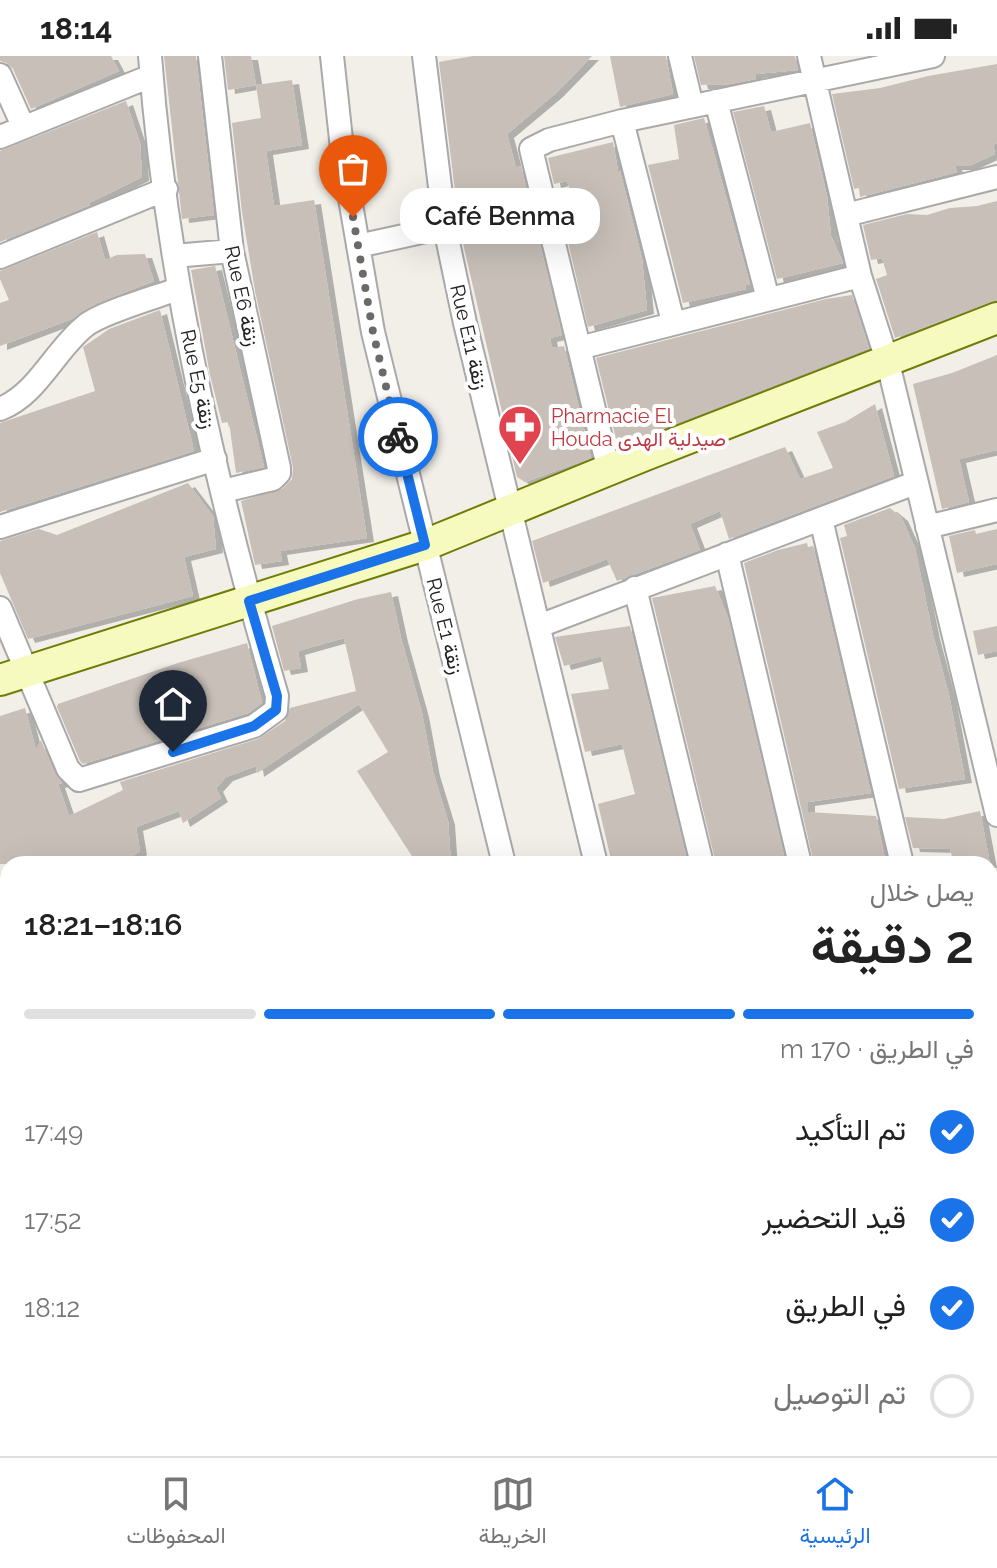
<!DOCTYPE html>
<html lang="ar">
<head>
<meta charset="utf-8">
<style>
  :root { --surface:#fff; --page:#f2f2f2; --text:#222; --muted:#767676; --line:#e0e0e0; --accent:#1a73e8 }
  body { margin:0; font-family:Raleway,Vazirmatn,sans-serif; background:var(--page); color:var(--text); direction:rtl; height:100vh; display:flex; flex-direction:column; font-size:30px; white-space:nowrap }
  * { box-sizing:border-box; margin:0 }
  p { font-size:26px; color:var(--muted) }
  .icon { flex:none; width:44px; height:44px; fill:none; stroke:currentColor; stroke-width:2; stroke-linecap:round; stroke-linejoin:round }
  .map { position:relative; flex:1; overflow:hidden; direction:ltr }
  .panel { position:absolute; left:0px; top:800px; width:998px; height:600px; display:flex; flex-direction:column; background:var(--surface); border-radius:24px 24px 0 0; box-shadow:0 8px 32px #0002; direction:rtl }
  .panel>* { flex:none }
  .pin { position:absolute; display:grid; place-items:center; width:68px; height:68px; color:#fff; margin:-82px -34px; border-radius:50% 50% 50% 0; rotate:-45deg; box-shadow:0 0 8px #0007 }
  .pin .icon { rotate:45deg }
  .courier { position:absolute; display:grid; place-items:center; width:80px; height:80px; margin:-40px; border:6px solid #1a73e8; border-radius:50%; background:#fff; color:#222; box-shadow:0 2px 10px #0007 }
  .bubble { position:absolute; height:56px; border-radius:24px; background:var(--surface); box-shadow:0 8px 32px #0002; font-size:26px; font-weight:600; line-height:56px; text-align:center; direction:rtl }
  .headline em { font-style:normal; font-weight:600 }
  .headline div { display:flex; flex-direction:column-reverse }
  .headline { display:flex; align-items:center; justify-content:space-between; height:136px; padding:0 24px }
  h1 { font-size:52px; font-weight:600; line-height:60px }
  .bar { display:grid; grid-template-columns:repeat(4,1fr); gap:12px 8px; align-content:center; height:96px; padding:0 24px }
  .bar i { height:10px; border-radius:6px; background:var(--line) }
  .bar .active { background:var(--accent) }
  .bar p { grid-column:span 4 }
  ol { padding:0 24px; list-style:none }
  li { display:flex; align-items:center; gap:24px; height:88px }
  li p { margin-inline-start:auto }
  li .icon { padding:8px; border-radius:50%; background:var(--accent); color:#fff; stroke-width:4 }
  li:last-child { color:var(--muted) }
  li i { width:44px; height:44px; border:4px solid var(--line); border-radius:50% }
  .status { display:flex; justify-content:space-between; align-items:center; height:56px; padding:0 40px; background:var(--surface); direction:ltr }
  .status svg { height:22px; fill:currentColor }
  .menu { display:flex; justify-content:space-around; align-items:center; height:112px; border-top:2px solid var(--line); background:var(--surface); font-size:22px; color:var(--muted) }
  .menu a { display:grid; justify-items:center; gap:4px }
  .menu .active { color:var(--accent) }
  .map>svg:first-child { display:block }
  .building { fill:#c7bfb8; filter:url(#shadow) }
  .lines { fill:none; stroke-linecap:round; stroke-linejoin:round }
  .street-casing { stroke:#a9a9a9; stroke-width:26 }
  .secondary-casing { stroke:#707d05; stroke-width:34 }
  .primary-casing { stroke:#a06b00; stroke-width:38 }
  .street { stroke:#fff; stroke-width:22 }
  .secondary { stroke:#f7fabf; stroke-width:30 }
  .primary { stroke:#fcd6a4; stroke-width:34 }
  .done { stroke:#6b6a68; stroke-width:8; stroke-dasharray:0 14.4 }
  .route { stroke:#1a73e8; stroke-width:10 }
  .labels { text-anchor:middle; stroke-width:8; stroke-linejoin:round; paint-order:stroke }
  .street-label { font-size:20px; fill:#222; stroke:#fff }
  .health-label { font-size:20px; fill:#be3a42; stroke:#fff; text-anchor:start }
</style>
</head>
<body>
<div class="status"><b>18:14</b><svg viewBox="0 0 49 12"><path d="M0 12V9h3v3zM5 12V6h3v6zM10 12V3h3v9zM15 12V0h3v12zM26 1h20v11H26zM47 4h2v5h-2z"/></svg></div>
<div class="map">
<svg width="997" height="1400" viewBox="0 0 997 1400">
  <defs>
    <filter id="shadow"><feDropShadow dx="7" dy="4" stdDeviation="0" flood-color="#0004"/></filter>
  </defs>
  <rect width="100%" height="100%" fill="#f2efe9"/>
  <path class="building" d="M0 0H111L119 15 31 53 13 13 7 7 0 5Z
    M164 0H196L214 159 182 163Z
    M224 0H251L256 29 228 34Z
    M473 0H592L556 37 507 78 516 112 521 110 527 135 457 151 439 6Z
    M610 0H666L673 38 620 51Z
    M694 0H795L798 14 755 18 756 23 730 28 701 29Z
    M997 8V87L993 89 995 98 969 110H955L957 116 860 141 859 132 854 133 832 38 880 32 928 20Z
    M292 24 302 89 266 95 274 150 314 144 367 482 280 495 282 505 255 509 241 445 282 433 292 423 293 412 255 235 242 156 232 67 261 62 256 29Z
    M126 45 140 87 142 121 89 147 90 149 0 186V95Z
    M764 50 771 76 810 67 827 140 831 180 843 207 777 223 733 56Z
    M704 62 750 228 745 229 746 233 683 247 648 109 679 103 674 69Z
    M613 86 618 115H620L642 203 647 254 588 271 559 148 558 145 572 140 567 125 554 128 548 102Z
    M997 145V244L895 282 876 223 887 219 882 202 871 204 863 169 907 158 927 159 950 152 977 150Z
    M528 167 529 169 535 168 562 279 550 282 552 292 564 290 591 402 525 426 517 421 462 183Z
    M97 176 105 204 117 199 145 198 154 225 97 247 72 263 0 290V247L9 244 0 223V215Z
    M215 210 264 411 236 417 229 366 222 367 210 319 191 214Z
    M852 239 869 292 639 382 617 387 596 302 826 243Z
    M160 254 194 395 0 456V367L95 335 83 291 109 273Z
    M997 299V394L959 403 969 446 942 453 913 328 952 317Z
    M875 348 894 420 729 483 720 455 690 468 700 494 617 525 607 503 543 527 532 485 785 391 800 423 833 412 817 376 845 366Z
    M188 427 213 460 216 493 184 501 193 540 28 583 0 517V485L39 473 57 479Z
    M890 452 901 461 915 492 933 579 949 639 965 723 899 733 840 482 847 480 844 469Z
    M997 473V508L957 517 949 480 975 474 976 478Z
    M807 487 808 491 813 490 871 737 808 746V756L876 760 886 808H814L744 507 778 494Z
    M715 530 728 562 786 808H716L652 542Z
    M391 536 401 582 422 657 433 716 448 765 451 808H417L357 715 388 696 359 648 257 717 256 710 226 721 216 732 221 742 183 767 179 755 136 771 140 795 121 808H0V660L25 652 36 694 41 684 55 718 62 727 58 728 69 760 123 734 120 726 258 683 285 665 290 652 356 635 344 582 298 595 301 612 284 615 272 570 358 543Z
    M630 570 688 808H612L598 748 635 738 622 688 585 696 571 638 609 633 601 600 564 610 555 581Z
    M997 570V595L978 599 973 575Z
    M247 587 262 647 248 657 83 708 80 705 57 651 58 648 178 607Z
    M980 755 990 808H954L950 793 913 792 905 761 944 763Z"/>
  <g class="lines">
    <g class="street-casing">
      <path id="street" d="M210 0 232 195 279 412V417L273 423 223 435
        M332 0 343 102 373 276 504 808
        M424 0 445 172 465 267 596 808
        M680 0 692 50
        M809 0 860 220 888 307 997 759
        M0 19 23 70
        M716 45 768 243
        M622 65 673 266
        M0 81 151 20
        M846 159 997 121
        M358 190 545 149
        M174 200 232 195
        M0 201 166 133
        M579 292 860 220
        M0 353C38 338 54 295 85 270 100 257 156 241 178 233
        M609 415 531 93 549 84 622 65 933 0
        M821 463 902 808
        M0 471 215 403
        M927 471 997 454
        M727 498 800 808
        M635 532 702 808
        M0 552 68 713 79 724 254 670 276 654 277 640C216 432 166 217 150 0
        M539 570 915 427
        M990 917 997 915
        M990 1033 997 1031
        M0 1318 8 1331
        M990 1353 997 1351
        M740 1392 742 1400
        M851 1392 853 1400
        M30 1400 43 1392
        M673 1400 676 1392
        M800 1400 835 1392"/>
    </g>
    <g class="secondary-casing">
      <path id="secondary" d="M0 624 425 489 645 399 997 262"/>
    </g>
    <g class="primary-casing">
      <path id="primary" d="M0 991 8 1003
        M271 1392 276 1400"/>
    </g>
    <use href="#street" class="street"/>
    <use href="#secondary" class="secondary"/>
    <use href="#primary" class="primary"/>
  </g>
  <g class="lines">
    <path class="done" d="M353 161 373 276 398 381"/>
    <path class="route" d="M173 696 254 670 276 654 277 640 249 545 425 489 398 381"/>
  </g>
  <defs>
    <g id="pharmacy-pin" transform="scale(2.3)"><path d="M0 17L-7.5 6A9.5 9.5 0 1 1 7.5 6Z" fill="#e0444e" stroke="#fff"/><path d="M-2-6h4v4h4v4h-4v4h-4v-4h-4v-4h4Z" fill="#fff"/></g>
  </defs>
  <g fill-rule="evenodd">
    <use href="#pharmacy-pin" x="520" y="371"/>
  </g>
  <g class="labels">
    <g class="street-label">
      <text transform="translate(242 240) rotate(78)" y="7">Rue E6 زنقة</text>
      <text transform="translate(469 281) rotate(77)" y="7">Rue E11 زنقة</text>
      <text transform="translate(198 323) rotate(78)" y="7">Rue E5 زنقة</text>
      <text transform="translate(445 570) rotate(76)" y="7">Rue E1 زنقة</text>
    </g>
    <g class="health-label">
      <text x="551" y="367">Pharmacie El<tspan x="551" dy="23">Houda صيدلية الهدى</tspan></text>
    </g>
  </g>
</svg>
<div class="pin" style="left:353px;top:161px;background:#ea580c"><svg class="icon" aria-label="bag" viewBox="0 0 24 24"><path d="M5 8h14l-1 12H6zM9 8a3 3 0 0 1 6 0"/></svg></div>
<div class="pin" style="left:173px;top:696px;background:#1f2937"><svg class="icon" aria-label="home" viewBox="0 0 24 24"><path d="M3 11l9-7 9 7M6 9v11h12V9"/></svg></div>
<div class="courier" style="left:398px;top:381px"><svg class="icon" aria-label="bike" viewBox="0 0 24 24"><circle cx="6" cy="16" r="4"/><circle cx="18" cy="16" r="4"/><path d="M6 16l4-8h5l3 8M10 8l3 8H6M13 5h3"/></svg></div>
<div class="bubble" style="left:400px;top:132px;width:200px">Café Benma</div>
<section class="panel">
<div class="headline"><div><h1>2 دقيقة</h1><p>يصل خلال</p></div><em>18:16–18:21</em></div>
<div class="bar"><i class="active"></i><i class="active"></i><i class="active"></i><i></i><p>في الطريق · 170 m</p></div>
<ol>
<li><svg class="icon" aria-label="check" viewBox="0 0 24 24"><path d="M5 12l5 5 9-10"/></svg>تم التأكيد<p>17:49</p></li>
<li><svg class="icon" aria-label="check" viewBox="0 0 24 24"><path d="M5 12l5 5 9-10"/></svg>قيد التحضير<p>17:52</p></li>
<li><svg class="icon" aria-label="check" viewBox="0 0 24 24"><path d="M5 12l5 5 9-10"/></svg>في الطريق<p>18:12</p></li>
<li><i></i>تم التوصيل</li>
</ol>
</section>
</div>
<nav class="menu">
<a class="active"><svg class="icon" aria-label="home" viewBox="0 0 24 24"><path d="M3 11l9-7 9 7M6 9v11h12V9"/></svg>الرئيسية</a>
<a><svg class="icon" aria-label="map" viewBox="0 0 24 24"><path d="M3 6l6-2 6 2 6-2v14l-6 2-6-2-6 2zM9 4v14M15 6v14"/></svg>الخريطة</a>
<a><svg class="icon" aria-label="saved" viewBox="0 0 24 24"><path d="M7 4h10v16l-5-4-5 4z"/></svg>المحفوظات</a>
</nav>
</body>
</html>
